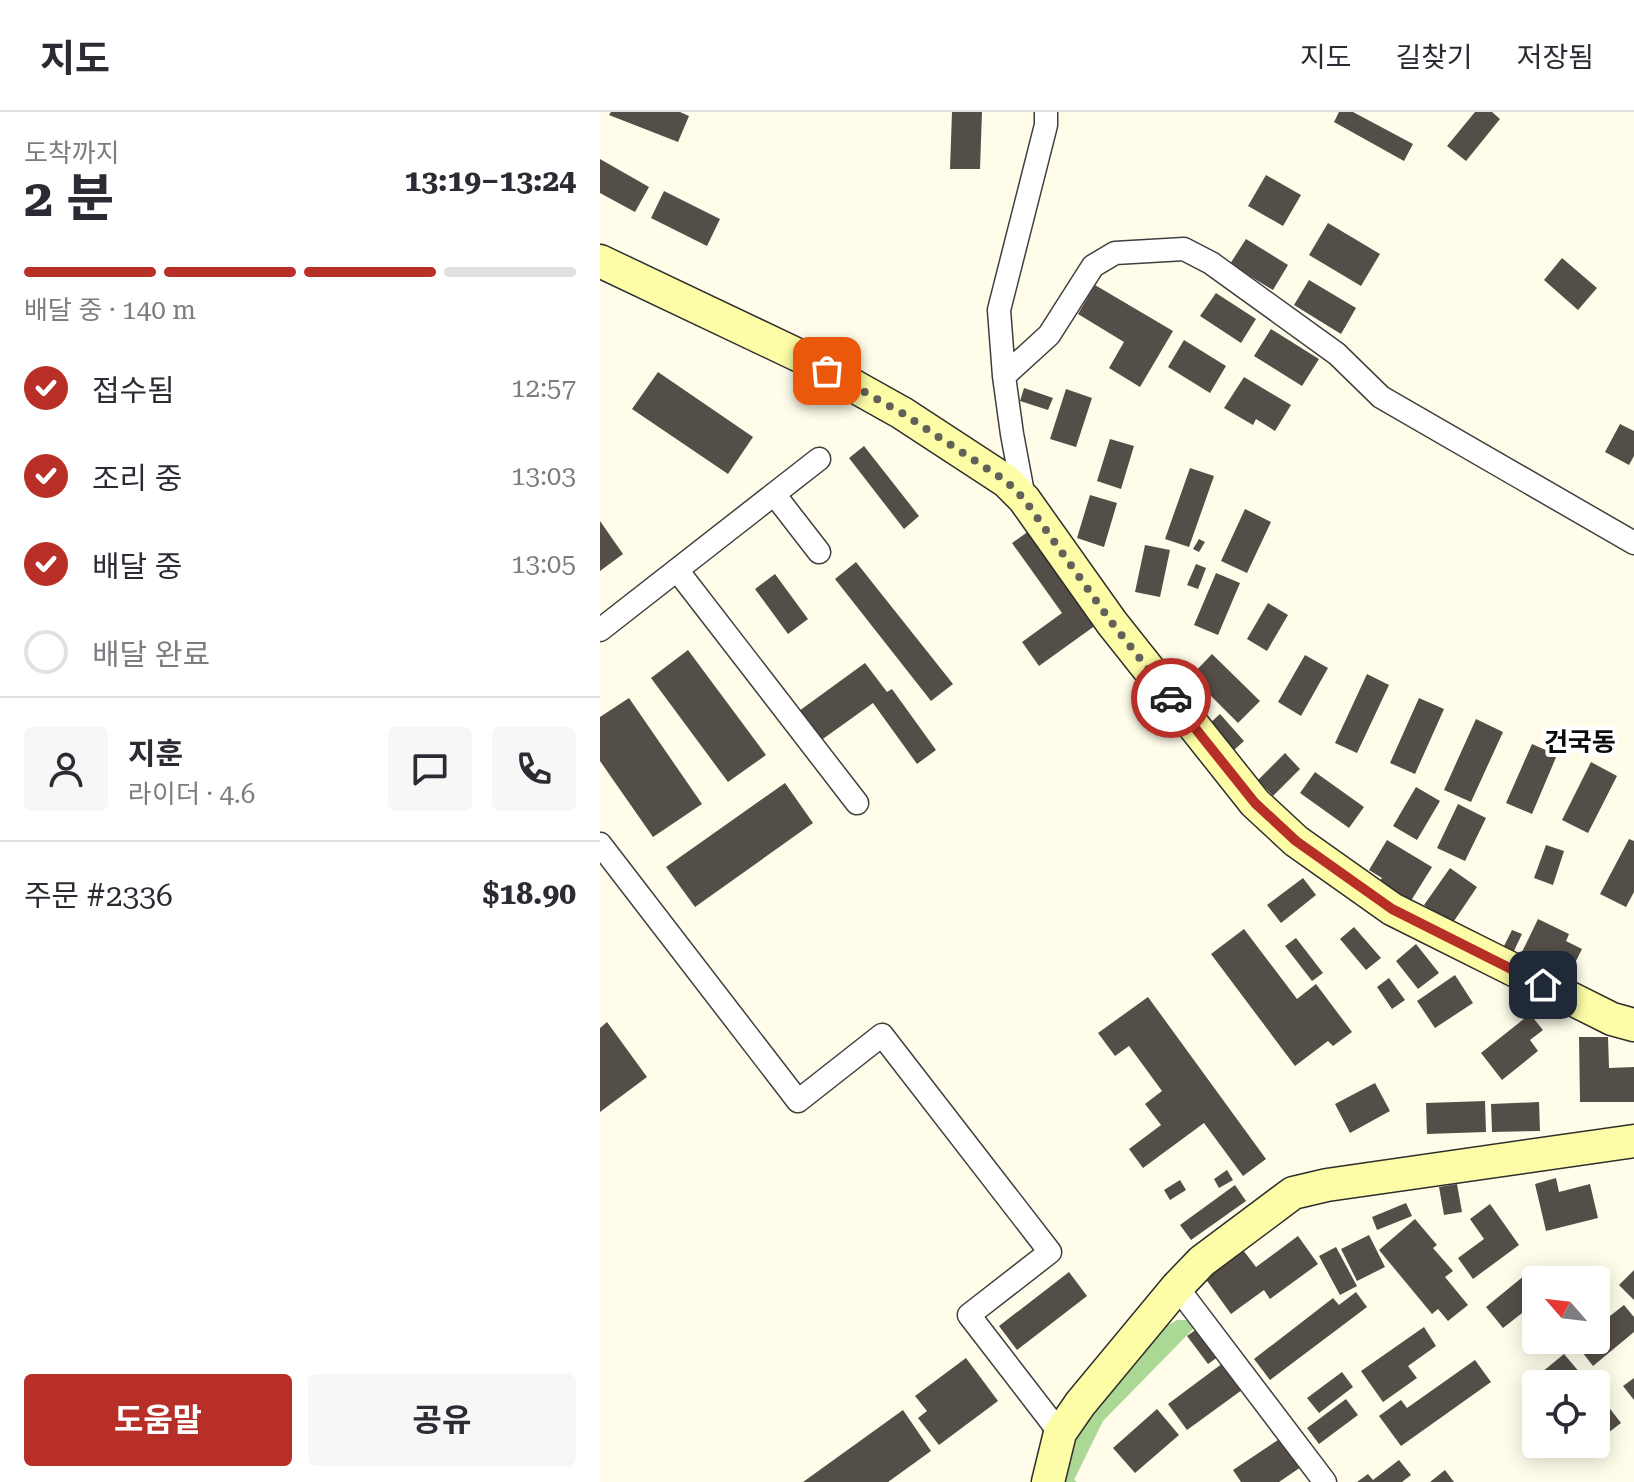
<!DOCTYPE html>
<html lang="ko">
<head>
<meta charset="utf-8">
<style>
  :root { --surface:#fff; --page:#f7f7f7; --text:#2b2b33; --muted:#7c7c81; --line:#e1e1e2; --accent:#b82f27 }
  body { margin:0; font-family:"Roboto Serif","Noto Sans KR",serif; background:var(--page); color:var(--text); height:100vh; display:flex; flex-direction:column; font-size:30px; white-space:nowrap }
  * { box-sizing:border-box; margin:0 }
  p { font-size:26px; color:var(--muted) }
  .icon { flex:none; width:44px; height:44px; fill:none; stroke:currentColor; stroke-width:2; stroke-linecap:round; stroke-linejoin:round }
  .map { position:relative; flex:1; overflow:hidden }
  .details { display:flex; flex-direction:column; background:var(--surface); width:600px }
  .details>* { flex:none }
  .needle { width:52px; rotate:298deg }
  .fabs { position:absolute; left:922px; top:1154px; display:grid; gap:16px }
  .fabs a { display:grid; place-items:center; width:88px; height:88px; border-radius:8px; background:var(--surface); box-shadow:0 4px 20px #0003; font-size:40px }
  .pin { position:absolute; display:grid; place-items:center; width:68px; height:68px; color:#fff; margin:-34px; border-radius:16px; box-shadow:0 4px 12px #0006 }
  .courier { position:absolute; display:grid; place-items:center; width:80px; height:80px; margin:-40px; border:6px solid #b82f27; border-radius:50%; background:#fff; color:#222; box-shadow:0 2px 10px #0007 }
  .summary em { font-style:normal; font-weight:700 }
  .summary div { display:flex; flex-direction:column-reverse }
  .summary { display:flex; align-items:center; justify-content:space-between; height:136px; padding:0 24px }
  h1 { font-size:52px; font-weight:700; line-height:60px }
  .bar { display:grid; grid-template-columns:repeat(4,1fr); gap:12px 8px; align-content:center; height:96px; padding:0 24px }
  .bar i { height:10px; border-radius:6px; background:var(--line) }
  .bar .active { background:var(--accent) }
  .bar p { grid-column:span 4 }
  .line { display:flex; align-items:center; gap:20px; padding:0 24px; border-top:2px solid var(--line) }
  .line div { flex:1 }
  .round { display:grid; place-items:center; flex:none; width:84px; height:84px; border-radius:8px; background:var(--page) }
  ol { padding:0 24px; list-style:none }
  li { display:flex; align-items:center; gap:24px; height:88px }
  li p { margin-inline-start:auto }
  li .icon { padding:8px; border-radius:50%; background:var(--accent); color:#fff; stroke-width:4 }
  li:last-child { color:var(--muted) }
  li i { width:44px; height:44px; border:4px solid var(--line); border-radius:50% }
  .primary-button { display:flex; gap:16px; margin-top:auto; padding:16px 24px }
  .primary-button a { flex:1; height:92px; border-radius:8px; background:var(--accent); color:#fff; font-size:32px; font-weight:700; line-height:92px; text-align:center }
  .primary-button a+a { background:var(--page); color:var(--text) }
  header { display:flex; align-items:center; gap:48px; box-sizing:border-box; height:112px; padding:0 40px; background:var(--surface); border-bottom:2px solid var(--line) }
  header strong { font-size:38px }
  nav { display:flex; gap:44px; margin-inline-start:auto; font-size:28px }
  main { display:flex; flex:1; min-height:0 }
  .map>svg:first-child { display:block }
  .forest { fill:#acd895 }
  .building { fill:#544e48 }
  .lines { fill:none; stroke-linecap:round; stroke-linejoin:round }
  .street-casing { stroke:#3f3f3f; stroke-width:25 }
  .secondary-casing { stroke:#2e2e2e; stroke-width:35 }
  .street { stroke:#fff; stroke-width:22 }
  .secondary { stroke:#fdfda7; stroke-width:32 }
  .done { stroke:#61605a; stroke-width:8; stroke-dasharray:0 14.4 }
  .route { stroke:#b82f27; stroke-width:10 }
  .labels { text-anchor:middle; stroke-width:8; stroke-linejoin:round; paint-order:stroke }
  .quarter-label { font-size:26px; font-weight:bold; fill:#0c0c0c; stroke:#fff }
</style>
</head>
<body>
<header>
<strong>지도</strong>
<nav><a>지도</a><a>길찾기</a><a>저장됨</a></nav>
</header>
<main>
<section class="details">
<div class="summary"><div><h1>2 분</h1><p>도착까지</p></div><em>13:19–13:24</em></div>
<div class="bar"><i class="active"></i><i class="active"></i><i class="active"></i><i></i><p>배달 중 · 140 m</p></div>
<ol>
<li><svg class="icon" aria-label="check" viewBox="0 0 24 24"><path d="M5 12l5 5 9-10"/></svg>접수됨<p>12:57</p></li>
<li><svg class="icon" aria-label="check" viewBox="0 0 24 24"><path d="M5 12l5 5 9-10"/></svg>조리 중<p>13:03</p></li>
<li><svg class="icon" aria-label="check" viewBox="0 0 24 24"><path d="M5 12l5 5 9-10"/></svg>배달 중<p>13:05</p></li>
<li><i></i>배달 완료</li>
</ol>
<div class="line" style="height:144px"><a class="round"><svg class="icon" aria-label="person" viewBox="0 0 24 24"><circle cx="12" cy="8" r="4"/><path d="M4 21q1-7 8-7t8 7"/></svg></a><div><b>지훈</b><p>라이더 · 4.6</p></div><a class="round"><svg class="icon" aria-label="chat" viewBox="0 0 24 24"><path d="M4 5h16v11H9l-5 4z"/></svg></a><a class="round"><svg class="icon" aria-label="phone" viewBox="0 0 24 24"><path d="M5 4h4l2 5-3 2q2 4 5 5l2-3 5 2v4C11 20 4 13 5 4z"/></svg></a></div>
<div class="line" style="height:104px"><div>주문 #2336</div><b>$18.90</b></div>
<div class="primary-button"><a>도움말</a><a>공유</a></div>
</section>
<div class="map">
<svg width="1034" height="1370" viewBox="0 0 1034 1370">
  <rect width="100%" height="100%" fill="#fffdea"/>
  <path class="forest" d="M577 1208H586L599 1211 503 1309 474 1368 477 1370H464L471 1340 481 1317 513 1265 565 1215Z"/>
  <path class="building" d="M11 0H80L89 4 78 30 9 3Z
    M352 0H382L380 57H350Z
    M739 0H753L813 32 804 49 734 10Z
    M875 0H892L900 7 866 49 847 34Z
    M0 47 49 75 35 100 0 81Z
    M666 63 701 83 683 114 648 94Z
    M64 79 120 107 107 134 51 106Z
    M728 111 780 142 761 174 709 143Z
    M646 127 688 153 673 178 630 152Z
    M962 146 997 176 978 198 944 168Z
    M709 168 756 196 741 222 694 193Z
    M495 173 573 219 540 275 509 256 524 230 478 202Z
    M616 181 656 207 641 231 600 204Z
    M671 217 719 247 702 274 654 244Z
    M584 228 626 254 610 281 568 255Z
    M58 260 153 325 128 362 32 297Z
    M644 265 691 293 675 319 656 307 653 313 624 296Z
    M424 276 453 286 448 298 420 289Z
    M466 277 492 286 476 335 450 327Z
    M1020 312 1034 319V344L1029 353 1005 340Z
    M510 327 534 334 521 377 497 369Z
    M264 334 319 404 304 417 249 346Z
    M590 356 614 364 589 435 565 427Z
    M490 383 517 391 504 435 477 426Z
    M645 397 671 410 647 461 621 449Z
    M0 409 23 442 0 459Z
    M429 419 496 513 439 554 422 530 462 501 412 431Z
    M599 427 605 430 599 440 593 437Z
    M545 433 570 438 560 485 535 480Z
    M256 450 353 572 331 589 235 467Z
    M596 452 606 456 598 477 587 473Z
    M616 461 640 471 618 523 594 513Z
    M175 462 208 507 188 522 155 477Z
    M668 491 688 503 667 539 647 527Z
    M88 538 166 643 128 670 51 566Z
    M612 542 660 589 638 611 591 564Z
    M705 543 728 556 701 604 678 590Z
    M265 551 287 580 292 577 336 638 317 652 273 591 220 629 199 599Z
    M767 562 789 573 757 641 735 631Z
    M29 586 102 692 53 725 0 649V605Z
    M819 586 844 597 815 662 790 651Z
    M620 602 644 629 633 639 609 612Z
    M876 607 903 620 871 690 844 678Z
    M932 632 957 643 932 702 906 691Z
    M685 641 700 657 673 684 658 668Z
    M991 650 1017 664 988 721 962 708Z
    M715 660 764 695 749 716 700 681Z
    M185 671 213 711 95 795 66 755Z
    M816 675 840 689 817 728 793 714Z
    M858 692 886 706 865 749 837 736Z
    M1029 727 1034 729V780L1026 795 1000 782Z
    M787 728 832 755 809 792 777 773 782 766 769 758Z
    M946 733 964 739 953 773 934 766Z
    M850 756 877 775 852 812 824 793Z
    M703 766 716 783 681 811 667 793Z
    M938 807 969 822 966 829 982 837 969 863 922 840Z
    M754 815 781 846 766 858 740 827Z
    M644 817 697 887 716 872 752 920 733 934 728 929 695 954 611 842Z
    M912 818 922 822 912 843 902 838Z
    M696 826 723 861 712 869 685 834Z
    M816 832 839 861 818 877 796 849Z
    M855 863 873 891 835 916 817 889Z
    M789 866 805 888 792 897 777 875Z
    M548 885 666 1047 643 1064 604 1011 543 1056 529 1037 561 1013 545 992 562 979 529 934 515 944 498 921Z
    M930 902 943 918 930 928 938 939 902 968 881 941Z
    M7 910 47 965 0 1000V916Z
    M979 925H1008L1009 956 1034 955V990H980Z
    M775 971 790 999 750 1021 735 992Z
    M885 989 886 1020 827 1022 826 991Z
    M939 990 940 1019 892 1020 891 992Z
    M627 1058 633 1068 619 1076 614 1067Z
    M956 1066 959 1080 990 1072 998 1106 946 1119 935 1072Z
    M580 1068 586 1078 570 1088 564 1078Z
    M857 1072 862 1100 844 1103 839 1075Z
    M635 1073 646 1089 591 1128 580 1113Z
    M806 1091 812 1104 777 1118 772 1105Z
    M890 1092 919 1133 873 1167 858 1146 884 1127 870 1107Z
    M815 1107 837 1133 833 1136 853 1159 845 1165 868 1193 848 1209 838 1197 832 1202 779 1138Z
    M769 1123 785 1155 757 1169 741 1137Z
    M698 1124 718 1152 670 1187 664 1178 631 1202 605 1166 643 1138 656 1155Z
    M736 1135 757 1174 740 1183 719 1144Z
    M935 1155 946 1168H936V1202L930 1195 903 1216 886 1195Z
    M1034 1158V1188L1019 1173Z
    M469 1160 487 1184 417 1238 399 1214Z
    M756 1180 767 1195 670 1268 654 1247 733 1186 739 1193Z
    M1024 1193 1034 1205V1220L993 1254 976 1232 981 1228H996V1215Z
    M601 1214 622 1242 608 1252 587 1224Z
    M824 1215 836 1234 808 1254 817 1266 783 1290 761 1259Z
    M964 1242 981 1262 969 1272H936V1287L925 1274Z
    M366 1246 398 1289 339 1333 318 1306 327 1299 315 1284Z
    M875 1248 891 1270 801 1334 779 1304 801 1288 807 1296Z
    M623 1251 642 1278 587 1318 568 1292Z
    M742 1260 753 1275 719 1301 707 1286Z
    M1034 1266V1288L1023 1274Z
    M746 1287 758 1303 719 1332 707 1316Z
    M1004 1289 1021 1311 996 1330V1295Z
    M557 1297 579 1323 535 1361 513 1336Z
    M303 1298 331 1339 288 1370H203Z
    M681 1326 701 1355 679 1370H641L633 1358Z
    M972 1332H993L980 1342Z
    M799 1348 811 1363 802 1370H757L768 1362 773 1368Z
    M845 1358 854 1370H830Z"/>
  <g class="lines">
    <g class="street-casing">
      <path id="street" d="M404 264 449 223 493 154 515 141 584 137 611 151 737 242 781 285 1034 431
        M174 382 219 440
        M424 386 412 322 404 264 399 198 446 13V0
        M77 458 257 691
        M0 518 219 347
        M0 732 198 989 282 923 450 1140 369 1203 460 1321
        M577 1175 725 1370"/>
    </g>
    <g class="secondary-casing">
      <path id="secondary" d="M0 149 202 245 302 301 406 369 424 387 512 511 655 691 696 729 792 797 1012 907 1034 913
        M448 1370 460 1321 480 1292 577 1175 602 1149 693 1081 727 1073 1034 1029"/>
    </g>
    <use href="#street" class="street"/>
    <use href="#secondary" class="secondary"/>
  </g>
  <g class="lines">
    <path class="done" d="M227 259 302 301 406 369 424 387 512 511 571 586"/>
    <path class="route" d="M571 586 655 691 696 729 792 797 943 873"/>
  </g>
  <g class="labels">
    <g class="quarter-label">
      <text x="980" y="639">건국동</text>
    </g>
  </g>
</svg>
<div class="fabs">
<a><svg class="needle" viewBox="-14 -14 28 28"><path d="M0-13l5 13h-10z" fill="#e53935"/><path d="M0 13l5-13h-10z" fill="#7c7c81"/></svg></a>
<a><svg class="icon" aria-label="locate" viewBox="0 0 24 24"><circle cx="12" cy="12" r="6"/><path d="M12 2v4M12 18v4M2 12h4M18 12h4"/></svg></a>
</div>
<div class="pin" style="left:227px;top:259px;background:#ea580c"><svg class="icon" aria-label="bag" viewBox="0 0 24 24"><path d="M5 8h14l-1 12H6zM9 8a3 3 0 0 1 6 0"/></svg></div>
<div class="pin" style="left:943px;top:873px;background:#1f2937"><svg class="icon" aria-label="home" viewBox="0 0 24 24"><path d="M3 11l9-7 9 7M6 9v11h12V9"/></svg></div>
<div class="courier" style="left:571px;top:586px"><svg class="icon" aria-label="car" viewBox="0 0 24 24"><path d="M5 17H2v-5l4-1 3-4h7l3 4 3 1v5h-3M9 17h6M6 11h13"/><circle cx="7" cy="17" r="2"/><circle cx="17" cy="17" r="2"/></svg></div>
</div>
</main>
</body>
</html>
